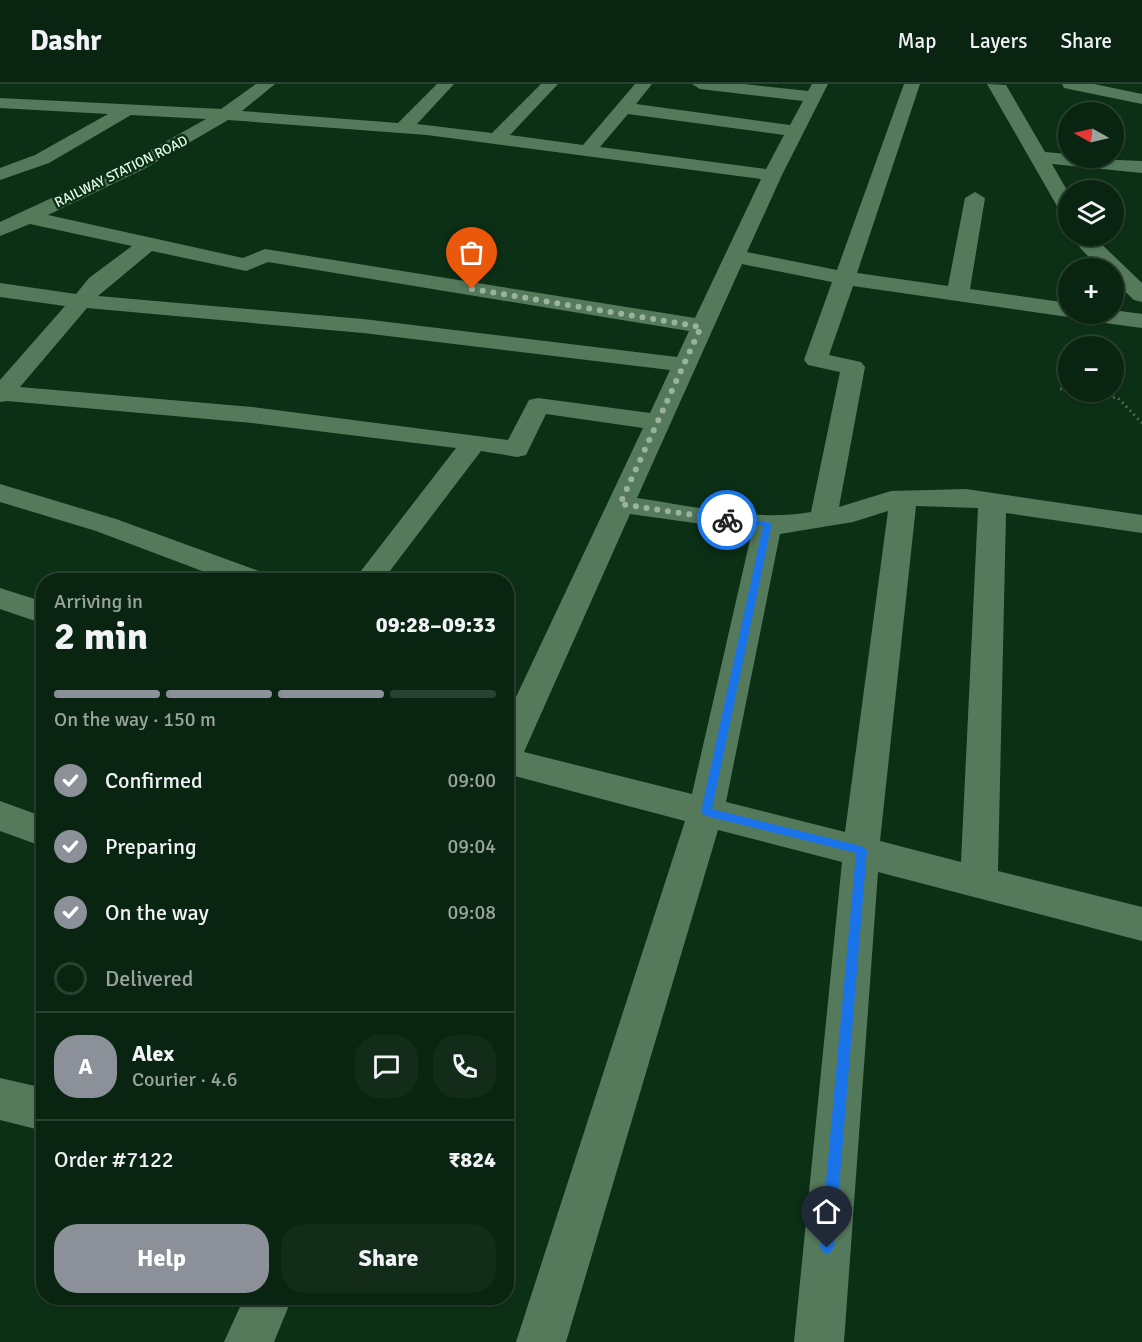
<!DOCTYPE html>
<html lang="en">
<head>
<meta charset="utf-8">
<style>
  :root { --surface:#092410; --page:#122c19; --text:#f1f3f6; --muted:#99a49f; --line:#294130; --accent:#8c9099 }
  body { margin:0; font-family:Signika,sans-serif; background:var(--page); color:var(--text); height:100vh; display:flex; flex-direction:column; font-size:22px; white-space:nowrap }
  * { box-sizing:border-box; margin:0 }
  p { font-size:20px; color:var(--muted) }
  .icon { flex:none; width:33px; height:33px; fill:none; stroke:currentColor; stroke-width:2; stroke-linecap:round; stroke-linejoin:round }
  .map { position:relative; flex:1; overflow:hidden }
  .details { position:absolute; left:36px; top:489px; width:478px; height:732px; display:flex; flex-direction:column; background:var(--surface); border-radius:24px; box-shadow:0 2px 4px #0004,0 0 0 2px var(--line) }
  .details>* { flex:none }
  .needle { width:39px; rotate:278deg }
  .fabs { position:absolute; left:1058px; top:18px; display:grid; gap:12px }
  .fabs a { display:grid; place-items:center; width:66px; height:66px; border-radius:50%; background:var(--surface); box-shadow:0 2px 4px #0004,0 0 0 2px var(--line); font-size:30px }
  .pin { position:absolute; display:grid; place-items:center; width:51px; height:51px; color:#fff; margin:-62px -26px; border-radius:50% 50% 50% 0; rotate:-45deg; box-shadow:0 0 6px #0007 }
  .pin .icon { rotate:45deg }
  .courier { position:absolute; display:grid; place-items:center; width:60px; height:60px; margin:-30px; border:4px solid #1a73e8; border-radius:50%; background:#fff; color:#222; box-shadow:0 2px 8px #0007 }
  .head em { font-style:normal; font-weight:700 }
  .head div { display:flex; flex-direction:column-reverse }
  .head { display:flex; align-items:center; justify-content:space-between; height:102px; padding:0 18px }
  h1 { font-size:39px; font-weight:700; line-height:45px }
  .bar { display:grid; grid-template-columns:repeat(4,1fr); gap:9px 6px; align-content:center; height:72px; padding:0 18px }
  .bar i { height:8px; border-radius:4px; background:var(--line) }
  .bar .on { background:var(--accent) }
  .bar p { grid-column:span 4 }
  .line { display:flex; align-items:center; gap:15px; padding:0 18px; border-top:2px solid var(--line) }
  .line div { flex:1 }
  .round { display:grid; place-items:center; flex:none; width:63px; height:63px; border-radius:24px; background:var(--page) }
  ol { padding:0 18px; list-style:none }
  li { display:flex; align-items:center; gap:18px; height:66px }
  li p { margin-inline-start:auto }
  li .icon { padding:6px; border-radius:50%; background:var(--accent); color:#fff; stroke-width:4 }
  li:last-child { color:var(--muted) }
  li i { width:33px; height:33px; border:3px solid var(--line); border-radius:50% }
  .button { display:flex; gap:12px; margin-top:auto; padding:12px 18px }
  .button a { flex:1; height:69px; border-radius:24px; background:var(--accent); color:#fff; font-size:24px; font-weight:700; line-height:69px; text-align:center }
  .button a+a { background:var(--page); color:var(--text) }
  header { display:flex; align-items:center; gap:36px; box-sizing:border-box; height:84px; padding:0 30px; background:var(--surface); border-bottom:2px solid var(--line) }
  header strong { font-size:28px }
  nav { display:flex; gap:33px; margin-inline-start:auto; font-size:21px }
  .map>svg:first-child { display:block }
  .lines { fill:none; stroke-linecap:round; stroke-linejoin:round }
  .path { stroke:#57755e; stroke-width:3; stroke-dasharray:1.5 4; stroke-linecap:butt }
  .minor { fill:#557a5b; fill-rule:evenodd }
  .route { fill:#1a73e8 }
  .done { stroke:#9ab39f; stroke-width:6; stroke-dasharray:0 10.8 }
  .labels { text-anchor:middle; stroke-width:5; stroke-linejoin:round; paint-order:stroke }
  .far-street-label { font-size:14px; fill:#e6fae9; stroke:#0c3015 }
</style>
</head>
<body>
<header>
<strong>Dashr</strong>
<nav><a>Map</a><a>Layers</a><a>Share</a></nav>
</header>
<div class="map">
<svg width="1142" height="1258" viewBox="0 0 1142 1258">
  <rect width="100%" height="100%" fill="#0c3015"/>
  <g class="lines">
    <path class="path" d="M1060 305 1068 306
      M1075 308 1118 314 1142 339"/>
    <path class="minor" d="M256 0H275L242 27 398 39 437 0H454L417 40 492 49 541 0H558L510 51 583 61 635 0H652L636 20 790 41 803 17 700 5 692 0H744L808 7 812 0H828L782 91 747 168 837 186 904 0H920L857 189 948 202 965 114 975 108 985 114 970 205 1068 219V230H1077L1068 233 853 202 829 271 861 278 865 283 839 423 891 407 966 405 1142 431V449L1006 429 998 787 1142 823V857L878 788 844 1258H794L842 778 718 746 566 1258H516L685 737 507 690V632L643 344 546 330 526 371 517 373 481 367 383 496H354L456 364 252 339 7 317 0 318V296L65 222 0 213V199L76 210 89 194 132 162 30 140 0 152V138L131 77 206 35 131 31 49 79 0 96V84L35 71 108 30 0 24V14L221 25ZM628 30 784 51 766 85 600 63ZM228 36 427 51 761 95 695 234 265 165 243 174 48 131 144 85ZM152 167 246 187 268 178 689 247 677 273 363 235 98 212ZM742 180 832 198 804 276 808 281 840 288 811 428C754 438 694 422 637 414ZM87 224 363 249 670 286 650 329 538 314 529 316 508 356 252 323 20 303ZM916 422 978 424 961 778 880 757ZM888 427 845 748 726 718 780 450 853 438ZM630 430 752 447 692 710 524 668Z
      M987 0 1006 1 1045 68 1068 70V74L1142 77V89L1052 80 1068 108V131L1061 129Z
      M1062 0H1094L1142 10V20L1064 4Z
      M1073 152H1093L1142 199V218L1134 216 1113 196V184H1100L1081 165Z
      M1113 226 1142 230V244L1090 237 1082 235 1079 230H1113Z
      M0 400 116 435 264 489 269 496H226L96 447 0 418Z
      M0 504 44 518V540L0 525Z
      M0 717 44 733V763L0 747Z
      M0 994 44 1004V1047L0 1036Z
      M244 1214H292L274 1258H224Z"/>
  </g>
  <path class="route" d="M727 433 772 439 712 725 861 762 867 766 834 1164 827 1171 820 1164 856 769 706 732 701 728 763 442 724 438Z"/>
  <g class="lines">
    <path class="done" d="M472 205 701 243 620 420 727 436"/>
  </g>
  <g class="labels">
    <g class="far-street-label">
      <text transform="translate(121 87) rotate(-26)" y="5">RAILWAY STATION ROAD</text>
    </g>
  </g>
</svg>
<div class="fabs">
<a><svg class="needle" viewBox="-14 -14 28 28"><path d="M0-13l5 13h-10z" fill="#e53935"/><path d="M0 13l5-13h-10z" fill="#99a49f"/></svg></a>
<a><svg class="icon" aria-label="layers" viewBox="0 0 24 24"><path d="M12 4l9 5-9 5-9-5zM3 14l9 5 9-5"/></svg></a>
<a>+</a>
<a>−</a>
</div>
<div class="pin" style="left:472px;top:205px;background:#ea580c"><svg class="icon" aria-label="bag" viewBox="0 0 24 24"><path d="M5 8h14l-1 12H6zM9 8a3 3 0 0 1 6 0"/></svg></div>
<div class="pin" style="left:827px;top:1164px;background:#1f2937"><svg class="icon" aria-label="home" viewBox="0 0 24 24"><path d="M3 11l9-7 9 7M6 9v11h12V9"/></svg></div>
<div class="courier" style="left:727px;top:436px"><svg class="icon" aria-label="bike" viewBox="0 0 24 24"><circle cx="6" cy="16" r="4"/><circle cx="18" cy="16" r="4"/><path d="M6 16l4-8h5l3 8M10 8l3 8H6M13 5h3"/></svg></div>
<section class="details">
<div class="head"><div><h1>2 min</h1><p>Arriving in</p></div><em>09:28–09:33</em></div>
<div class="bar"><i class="on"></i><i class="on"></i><i class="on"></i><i></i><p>On the way · 150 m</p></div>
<ol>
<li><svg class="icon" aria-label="check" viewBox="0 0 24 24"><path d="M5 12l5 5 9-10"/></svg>Confirmed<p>09:00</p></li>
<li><svg class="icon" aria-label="check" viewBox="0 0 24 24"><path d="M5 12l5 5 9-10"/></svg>Preparing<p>09:04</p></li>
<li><svg class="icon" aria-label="check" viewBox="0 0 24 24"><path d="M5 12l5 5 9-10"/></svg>On the way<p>09:08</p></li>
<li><i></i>Delivered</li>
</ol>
<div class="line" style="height:108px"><b class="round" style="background:var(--accent);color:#fff">A</b><div><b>Alex</b><p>Courier · 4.6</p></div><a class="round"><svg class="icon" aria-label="chat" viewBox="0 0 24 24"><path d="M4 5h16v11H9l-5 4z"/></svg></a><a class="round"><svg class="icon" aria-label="phone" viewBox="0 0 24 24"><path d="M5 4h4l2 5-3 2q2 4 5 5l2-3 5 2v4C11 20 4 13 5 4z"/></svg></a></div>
<div class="line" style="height:78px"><div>Order #7122</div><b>₹824</b></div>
<div class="button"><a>Help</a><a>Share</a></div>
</section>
</div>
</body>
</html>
